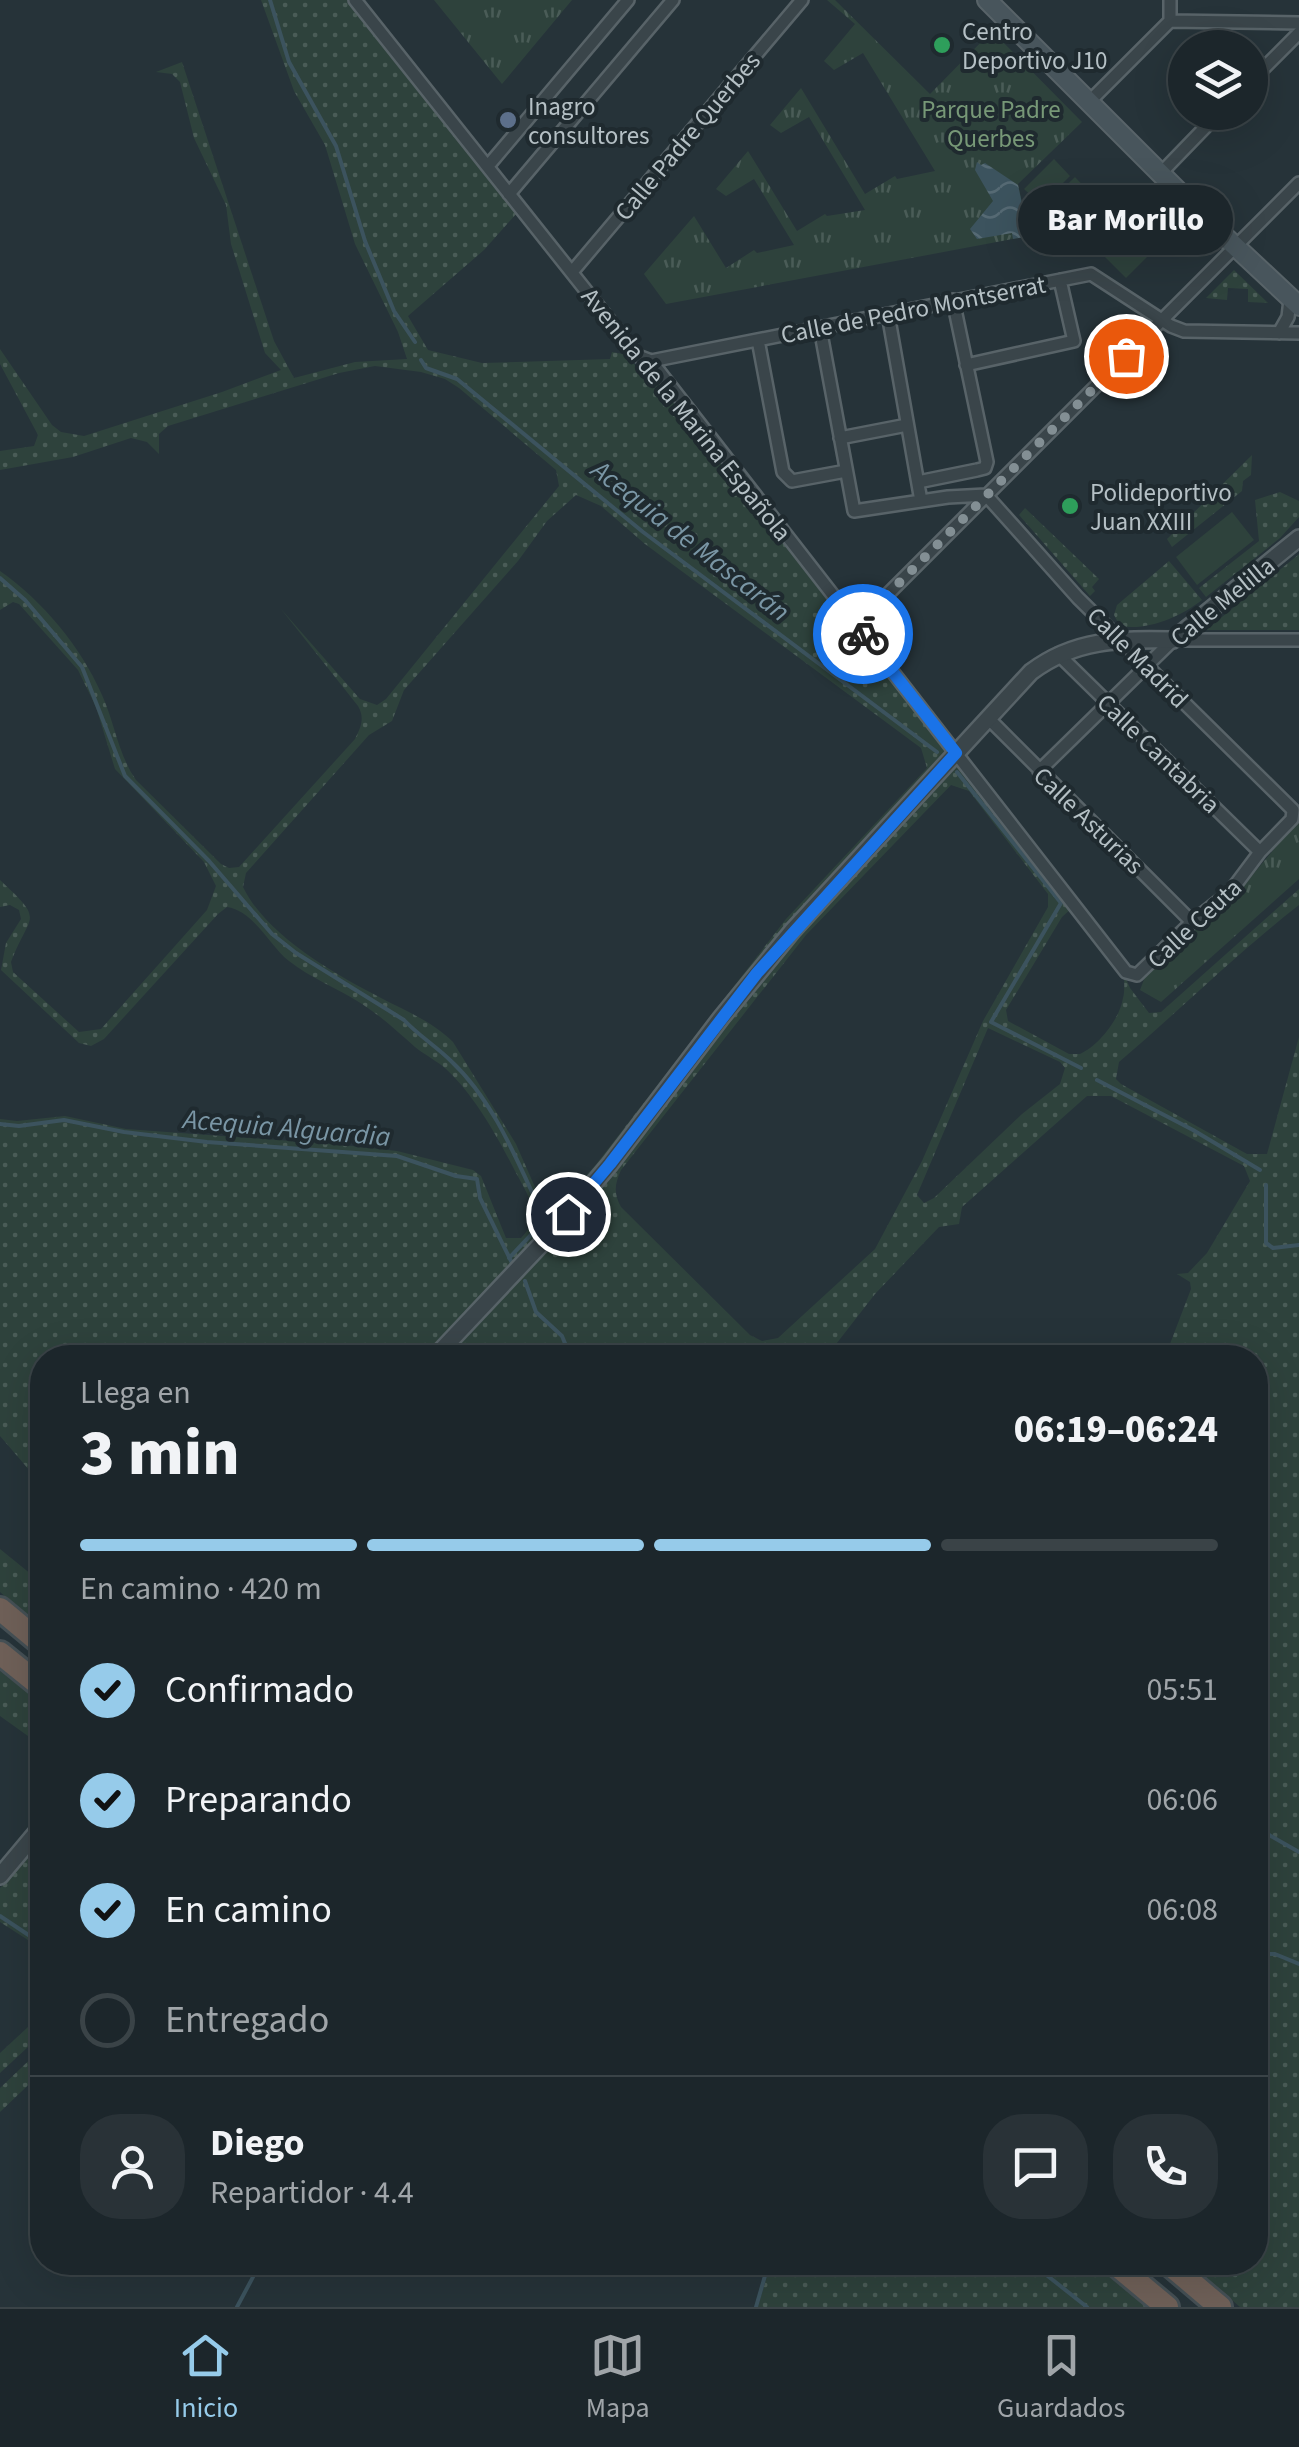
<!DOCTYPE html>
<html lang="es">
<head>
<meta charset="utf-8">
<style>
  :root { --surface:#1c262b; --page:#293237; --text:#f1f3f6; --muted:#a0a5a9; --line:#3a4347; --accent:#96cbea }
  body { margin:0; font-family:"Source Sans 3",sans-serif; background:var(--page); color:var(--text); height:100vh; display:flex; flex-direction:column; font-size:38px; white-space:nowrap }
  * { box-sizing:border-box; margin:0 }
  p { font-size:32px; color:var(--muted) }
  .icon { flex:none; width:55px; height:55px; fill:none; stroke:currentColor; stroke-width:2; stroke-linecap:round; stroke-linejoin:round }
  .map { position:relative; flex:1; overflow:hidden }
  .sheet { position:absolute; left:30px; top:1345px; width:1238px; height:930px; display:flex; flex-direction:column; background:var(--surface); border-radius:40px; box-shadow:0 10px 40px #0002,0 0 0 2px var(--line) }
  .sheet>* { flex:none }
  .controls { position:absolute; left:1168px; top:30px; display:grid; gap:20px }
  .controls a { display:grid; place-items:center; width:100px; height:100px; border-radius:50%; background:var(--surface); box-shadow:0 10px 40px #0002,0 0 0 2px var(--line); font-size:50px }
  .pin { position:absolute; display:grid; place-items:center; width:85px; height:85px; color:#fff; margin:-42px; border:5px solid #fff; border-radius:50%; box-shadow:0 2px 10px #0007 }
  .courier { position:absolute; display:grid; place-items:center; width:100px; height:100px; margin:-50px; border:8px solid #1a73e8; border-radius:50%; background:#fff; color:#222; box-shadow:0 2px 12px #0007 }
  .bubble { position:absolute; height:70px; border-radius:35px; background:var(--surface); box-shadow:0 10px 40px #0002,0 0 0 2px var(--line); font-size:32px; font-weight:800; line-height:70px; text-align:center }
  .headline em { font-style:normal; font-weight:800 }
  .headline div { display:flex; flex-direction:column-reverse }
  .headline { display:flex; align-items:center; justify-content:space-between; height:170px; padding:0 50px }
  h1 { font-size:65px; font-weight:800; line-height:75px }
  .bar { display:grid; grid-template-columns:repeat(4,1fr); gap:15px 10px; align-content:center; height:120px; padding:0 50px }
  .bar i { height:12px; border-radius:8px; background:var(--line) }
  .bar .selected { background:var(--accent) }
  .bar p { grid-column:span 4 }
  .line { display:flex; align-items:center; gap:25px; padding:0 50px; border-top:2px solid var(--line) }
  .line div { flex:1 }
  .round { display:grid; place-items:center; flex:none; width:105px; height:105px; border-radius:40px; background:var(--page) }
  ol { padding:0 50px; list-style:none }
  li { display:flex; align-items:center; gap:30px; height:110px }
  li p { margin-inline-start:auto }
  li .icon { padding:10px; border-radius:50%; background:var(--accent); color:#111; stroke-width:4 }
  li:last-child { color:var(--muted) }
  li i { width:55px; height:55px; border:5px solid var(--line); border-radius:50% }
  .tab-bar { display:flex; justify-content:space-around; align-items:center; height:140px; border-top:2px solid var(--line); background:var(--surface); font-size:28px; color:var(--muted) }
  .tab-bar a { display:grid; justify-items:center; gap:5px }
  .tab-bar .selected { color:var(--accent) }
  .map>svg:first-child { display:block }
  .grass { fill:url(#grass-dots); fill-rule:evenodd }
  .park { fill:url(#park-tufts) }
  .pitch { fill:#2e423c }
  .water { fill:url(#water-waves) }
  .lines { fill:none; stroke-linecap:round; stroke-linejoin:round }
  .stream { stroke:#3c535e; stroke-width:4 }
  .minor-casing { stroke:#586368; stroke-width:16 }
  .tertiary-casing { stroke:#586368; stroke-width:20 }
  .secondary-casing { stroke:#586368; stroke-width:22 }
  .motorway-casing { stroke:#455055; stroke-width:28 }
  .minor { stroke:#3a454a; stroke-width:11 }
  .tertiary { stroke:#3a454a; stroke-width:15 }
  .secondary { stroke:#48555c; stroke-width:18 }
  .motorway { stroke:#6f6058; stroke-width:22 }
  .done { stroke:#838f94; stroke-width:10; stroke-dasharray:0 18 }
  .route { stroke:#1a73e8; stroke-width:12 }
  .leisure-dot { fill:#2e9e5b; stroke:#1f2a2f; stroke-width:4 }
  .service-dot { fill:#5c6f8a; stroke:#1f2a2f; stroke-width:4 }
  .labels { text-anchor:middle; stroke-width:8; stroke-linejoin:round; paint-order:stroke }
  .poi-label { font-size:25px; fill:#b5c0c5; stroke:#1f2a2f; text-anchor:start }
  .park-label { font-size:25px; fill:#779877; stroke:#1f2a2f }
  .street-label { font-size:25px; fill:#b5c0c5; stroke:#1f2a2f }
  .water-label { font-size:28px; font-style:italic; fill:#7a96a5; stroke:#1f2a2f }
</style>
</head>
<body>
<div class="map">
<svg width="1299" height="2307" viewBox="0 0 1299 2307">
  <defs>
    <pattern id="grass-dots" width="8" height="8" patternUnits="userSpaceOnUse" patternTransform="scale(2.5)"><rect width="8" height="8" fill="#2e423c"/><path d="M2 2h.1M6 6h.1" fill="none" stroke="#4a5c57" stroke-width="1.8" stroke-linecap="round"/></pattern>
    <pattern id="park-tufts" width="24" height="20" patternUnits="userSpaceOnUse" patternTransform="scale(2.5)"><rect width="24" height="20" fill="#2e423c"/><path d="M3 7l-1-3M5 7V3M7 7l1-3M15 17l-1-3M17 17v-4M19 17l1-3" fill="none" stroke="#4a5c57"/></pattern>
    <pattern id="water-waves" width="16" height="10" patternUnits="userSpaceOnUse" patternTransform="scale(2.5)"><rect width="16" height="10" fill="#3c535e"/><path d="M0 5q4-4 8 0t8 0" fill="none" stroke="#566a74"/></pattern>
  </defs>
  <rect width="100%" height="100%" fill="#263339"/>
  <path class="grass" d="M261 0H349L517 213 484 250 408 316 428 350 482 363 610 359 612 352 629 355 636 367 657 377 801 566 854 628 1072 908 1062 917 1006 1010 1008 1021 1069 1054H1080C1098 1046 1120 1019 1123 998 1125 991 1124 982 1124 974L1130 988 1149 1013 1161 1012 1299 889V905C1236 954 1180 1010 1119 1062L1116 1079 1121 1084 1247 1154H1267L1299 1037V2307H1240L1189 2263 1255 2262V1358L1165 1357 1191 1289 1190 1282 1177 1274 1188 1273 1207 1253 1250 1181 1244 1166 1111 1096H1087L962 1207 959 1224 939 1227 875 1294 826 1357 42 1358V1485L0 1436V1119L17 1121 65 1116 126 1129 334 1144 397 1151 473 1170 481 1176 506 1238H521C544 1215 528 1196 515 1171 497 1136 475 1096 446 1069 437 1061 425 1055 415 1047 397 1031 382 1017 362 1004 339 989 310 978 289 961 269 945 254 911 227 907L218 914 104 1039 91 1046 79 1043 1 970 6 943 21 919 19 910 10 905 0 907V880C46 923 30 912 11 962L13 972 79 1032 101 1029 207 910 216 886 204 862 115 769 96 707 78 670 19 604 13 602 0 610V571C43 601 81 647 102 695 115 724 118 754 136 780L221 864 229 868 239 867 355 739C361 727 365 718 358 706L281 609 360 699 377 705 386 699 559 486 556 470 459 388 445 379 421 372 375 366 339 373 168 426 159 434V454L147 442 131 438 73 457 0 470V451L34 446 38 435 0 364V349L52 425 61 432 84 436 222 392 281 370 265 353 231 244 226 205 194 138 180 82 172 74 156 72 182 62 274 341 294 378 355 362 407 359 398 332 355 244 325 145 294 91ZM576 495 601 506 645 544 921 748 927 768 786 919 594 1167 550 1212 542 1203 516 1144 453 1042C433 1022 406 1011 381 998 334 974 266 935 243 887L246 873 369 735 392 721 404 690 518 561 547 521ZM951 785 969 791 1048 894V907L983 1021 922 1161 875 1249 778 1338 762 1341 750 1335 621 1207C613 1192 615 1184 621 1170L806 935ZM988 1028 1060 1062 1065 1068 1060 1084 1022 1114 934 1198 924 1203 917 1195Z
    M1234 270 1268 303 1248 302V289L1228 288 1227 300 1206 298Z
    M1252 455 1251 475 1243 481 1242 491 1172 547 1167 539Z
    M1280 492 1299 501V517L1280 538 1206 597 1199 588 1259 541 1255 500Z
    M1025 508 1099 579 1092 587 1095 591 1090 596 1019 515Z
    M1299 554V630H1206L1298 555Z
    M1169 561 1202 600C1180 617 1148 631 1120 626L1114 615 1117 605Z
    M0 1549 42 1583V1627L0 1592Z
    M0 1671 42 1703V1746L0 1716Z
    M42 1840V1949L0 1922V1888Z
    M42 2014V2034L0 2073V2053Z
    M42 2048V2072L0 2112V2088Z
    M771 2262 1094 2263 1149 2307H758Z"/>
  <path class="park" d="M434 0H572L502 84Z
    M827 0H835L930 94 992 31 1082 122 1018 184 1029 236 666 304 644 274 694 216 726 268 754 250 757 253 794 245 754 179 726 196 716 189 748 151 797 231 825 214 827 216 865 210 809 117 781 133 770 125 801 88 865 194 895 176 897 179 935 171 863 53 834 70 824 61 855 24Z
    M1299 819V879L1161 1002 1140 990 1145 977 1196 926 1235 896Z"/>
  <path class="pitch" d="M1054 159 1070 176 1041 205 1024 189Z
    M1075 177 1093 196 1058 231 1039 212Z
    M1104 209 1149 255 1126 278 1080 232Z
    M1232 512 1254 540 1197 585 1176 557Z"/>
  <path class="water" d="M977 162 981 165 985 163 1018 185 1029 236 1013 239 1012 233 977 239 970 229 993 201 975 170Z"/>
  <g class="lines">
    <path class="stream" d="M270 0 289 62 336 146 365 241 394 311 415 342
      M421 360 426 368 457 379 643 532 937 752
      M0 578 25 600 82 667 125 776 209 861 272 934 296 953 404 1020C419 1036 436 1046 451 1061 496 1103 519 1166 545 1220L509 1258
      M957 772 1061 903 991 1022 1081 1068
      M1097 1080 1193 1130 1260 1170
      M0 1124 19 1126 64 1120 124 1132 207 1142 397 1156 456 1176 477 1179 480 1198 512 1263
      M1266 1185V1243L1273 1248 1299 1245
      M525 1281 536 1312 562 1336 571 1358
      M1255 1827 1299 1852
      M0 1916 42 1944
      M1255 1954H1275L1299 1964
      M1030 2262 1087 2307
      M237 2307 261 2262
      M756 2307 769 2262"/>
    <g class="minor-casing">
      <path id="minor" d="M355 0 638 356 651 361 1126 972 1137 975 1192 922 1230 892 1260 852 1292 819 1293 810 1078 598 986 495 948 497 854 511 820 328
        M1170 21 1299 23
        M1170 21V0
        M1250 82 1299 33
        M1089 102 1170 21
        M488 166 628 0
        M1161 173 1220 112
        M509 194 673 0
        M572 272 802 0
        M888 314 921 501
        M1279 333 1288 317 1290 300
        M758 340 783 472 792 481 846 471
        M651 361 1091 274 1171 326 1184 331 1299 333
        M966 365 1074 341 1060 280
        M840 438 907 425
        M918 482 977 470 985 468 987 462 953 300
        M856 626 1299 183
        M1058 654 1260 852
        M988 718 1192 922
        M1039 771 1173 640H1299"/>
    </g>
    <g class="tertiary-casing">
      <path id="tertiary" d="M434 1358 547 1238 610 1164 721 1018 793 930 1031 672C1075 639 1119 639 1173 640L1299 538
        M0 1876 42 1826"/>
    </g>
    <g class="secondary-casing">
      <path id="secondary" d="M987 0 1207 220 1299 306"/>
    </g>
    <g class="motorway-casing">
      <path id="motorway" d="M0 1609 42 1644
        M0 1653 42 1687
        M1113 2262 1167 2307
        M1167 2262 1220 2307"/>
    </g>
    <use href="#minor" class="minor"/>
    <use href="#tertiary" class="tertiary"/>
    <use href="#secondary" class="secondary"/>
    <use href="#motorway" class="motorway"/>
  </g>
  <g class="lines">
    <path class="done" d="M863 634 856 626 1126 356"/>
    <path class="route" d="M568 1214 610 1164 757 973 956 753 863 634"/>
  </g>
  <g class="leisure-dot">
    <circle cx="942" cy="45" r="10"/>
    <circle cx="1070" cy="506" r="10"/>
  </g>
  <circle class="service-dot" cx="508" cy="120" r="10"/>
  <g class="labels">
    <g class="poi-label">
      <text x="962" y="40">Centro<tspan x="962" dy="29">Deportivo J10</tspan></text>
      <text x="528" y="115">Inagro<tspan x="528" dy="29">consultores</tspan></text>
      <text x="1090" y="501">Polideportivo<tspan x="1090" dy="29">Juan XXIII</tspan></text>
    </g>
    <g class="park-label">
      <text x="991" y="118">Parque Padre<tspan x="991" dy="29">Querbes</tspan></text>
    </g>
    <g class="street-label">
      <text transform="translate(687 136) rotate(-50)" y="9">Calle Padre Querbes</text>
      <text transform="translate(913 309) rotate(-11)" y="9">Calle de Pedro Montserrat</text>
      <text transform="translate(687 414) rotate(51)" y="9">Avenida de la Marina Española</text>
      <text transform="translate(1222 601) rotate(-39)" y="9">Calle Melilla</text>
      <text transform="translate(1138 657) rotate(45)" y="9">Calle Madrid</text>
      <text transform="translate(1159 753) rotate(44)" y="9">Calle Cantabria</text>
      <text transform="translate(1089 820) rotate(44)" y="9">Calle Asturias</text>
      <text transform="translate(1194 923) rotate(-43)" y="9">Calle Ceuta</text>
    </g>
    <g class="water-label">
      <text transform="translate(691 540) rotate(38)" y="10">Acequia de Mascarán</text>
      <text transform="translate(287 1127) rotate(5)" y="10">Acequia Alguardia</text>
    </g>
  </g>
</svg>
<div class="controls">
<a><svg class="icon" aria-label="layers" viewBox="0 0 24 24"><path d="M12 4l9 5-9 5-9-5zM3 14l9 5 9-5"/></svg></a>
</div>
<div class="pin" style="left:1126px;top:356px;background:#ea580c"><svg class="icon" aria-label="bag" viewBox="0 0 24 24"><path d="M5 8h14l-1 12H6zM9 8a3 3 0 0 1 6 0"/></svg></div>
<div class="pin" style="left:568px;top:1214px;background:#1f2937"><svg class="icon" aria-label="home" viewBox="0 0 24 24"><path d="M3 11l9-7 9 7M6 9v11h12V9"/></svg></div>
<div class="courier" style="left:863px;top:634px"><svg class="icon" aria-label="bike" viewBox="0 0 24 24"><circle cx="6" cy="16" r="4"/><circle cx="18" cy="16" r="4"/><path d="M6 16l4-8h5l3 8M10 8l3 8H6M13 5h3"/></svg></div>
<div class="bubble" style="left:1018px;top:185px;width:215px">Bar Morillo</div>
<section class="sheet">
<div class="headline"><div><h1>3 min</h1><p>Llega en</p></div><em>06:19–06:24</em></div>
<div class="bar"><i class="selected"></i><i class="selected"></i><i class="selected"></i><i></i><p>En camino · 420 m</p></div>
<ol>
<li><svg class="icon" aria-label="check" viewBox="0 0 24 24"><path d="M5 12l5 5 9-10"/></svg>Confirmado<p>05:51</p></li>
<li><svg class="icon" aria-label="check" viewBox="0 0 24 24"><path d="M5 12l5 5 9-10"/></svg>Preparando<p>06:06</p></li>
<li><svg class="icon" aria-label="check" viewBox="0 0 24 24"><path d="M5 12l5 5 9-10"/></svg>En camino<p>06:08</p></li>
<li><i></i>Entregado</li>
</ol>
<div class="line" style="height:180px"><a class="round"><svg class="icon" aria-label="person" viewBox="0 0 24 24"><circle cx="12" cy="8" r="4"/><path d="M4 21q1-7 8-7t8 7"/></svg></a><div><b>Diego</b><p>Repartidor · 4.4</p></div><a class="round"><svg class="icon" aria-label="chat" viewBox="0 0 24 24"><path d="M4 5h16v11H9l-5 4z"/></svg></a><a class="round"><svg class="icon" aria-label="phone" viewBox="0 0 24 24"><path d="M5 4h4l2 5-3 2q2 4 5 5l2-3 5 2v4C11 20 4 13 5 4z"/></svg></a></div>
</section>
</div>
<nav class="tab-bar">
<a class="selected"><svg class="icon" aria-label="home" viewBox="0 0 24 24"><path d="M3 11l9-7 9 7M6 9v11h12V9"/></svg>Inicio</a>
<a><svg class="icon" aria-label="map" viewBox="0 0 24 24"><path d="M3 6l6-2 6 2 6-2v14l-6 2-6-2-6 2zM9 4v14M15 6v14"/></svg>Mapa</a>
<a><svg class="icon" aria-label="saved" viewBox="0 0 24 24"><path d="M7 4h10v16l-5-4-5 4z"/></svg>Guardados</a>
</nav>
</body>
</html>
